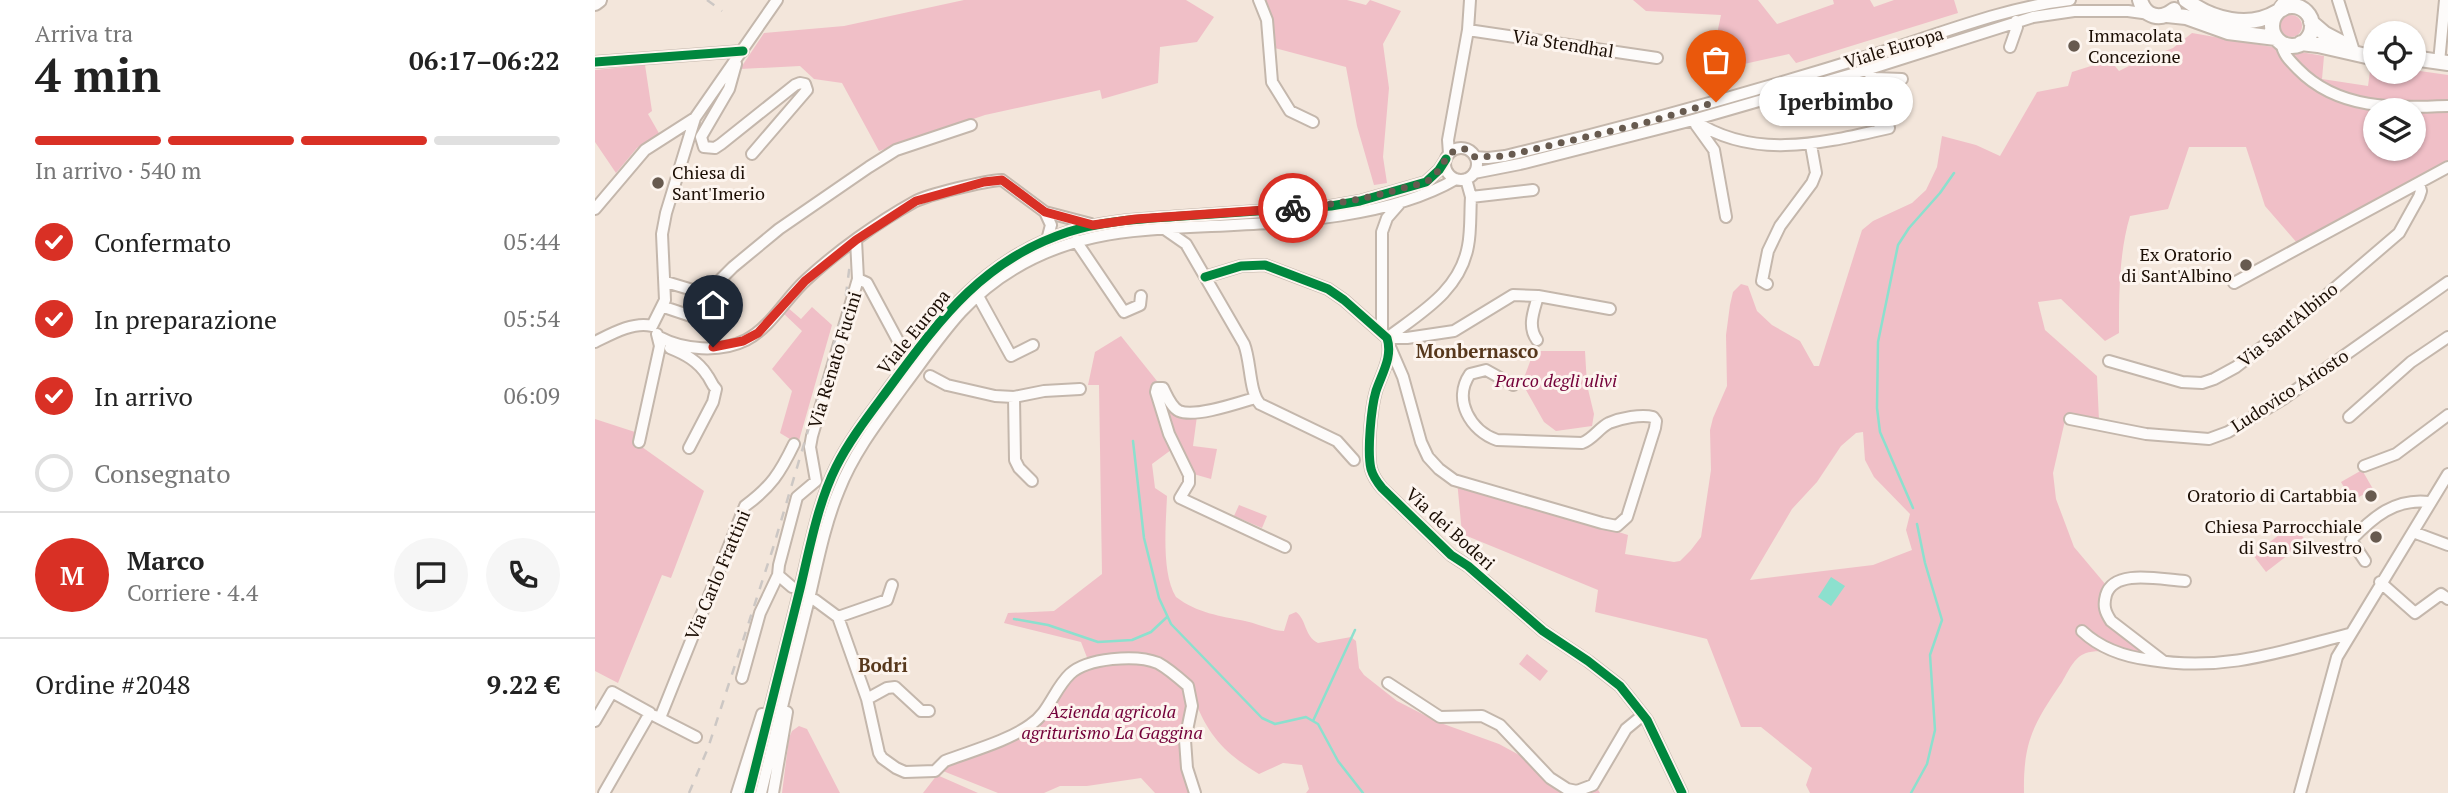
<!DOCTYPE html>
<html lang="it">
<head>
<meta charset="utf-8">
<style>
  :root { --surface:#fff; --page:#f6f6f6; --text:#222; --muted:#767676; --line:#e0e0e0; --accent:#d93025 }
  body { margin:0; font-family:"PT Serif",serif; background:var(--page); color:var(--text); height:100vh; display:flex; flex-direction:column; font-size:26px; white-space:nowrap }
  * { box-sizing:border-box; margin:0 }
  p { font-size:23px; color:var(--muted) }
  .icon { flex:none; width:38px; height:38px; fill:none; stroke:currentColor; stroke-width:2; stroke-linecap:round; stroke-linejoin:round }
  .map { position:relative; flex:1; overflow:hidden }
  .side { display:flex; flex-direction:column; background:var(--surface); width:595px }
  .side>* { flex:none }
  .tools { position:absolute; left:1768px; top:21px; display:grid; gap:14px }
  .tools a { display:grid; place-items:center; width:63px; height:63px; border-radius:50%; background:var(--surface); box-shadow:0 2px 5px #0004; font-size:35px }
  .pin { position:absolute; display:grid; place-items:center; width:60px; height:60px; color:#fff; margin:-72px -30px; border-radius:50% 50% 50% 0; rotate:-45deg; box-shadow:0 0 7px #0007 }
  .pin .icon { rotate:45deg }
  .courier { position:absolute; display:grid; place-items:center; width:70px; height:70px; margin:-35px; border:5px solid #d93025; border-radius:50%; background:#fff; color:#222; box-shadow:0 2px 9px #0007 }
  .bubble { position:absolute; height:49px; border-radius:24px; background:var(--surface); box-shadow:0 2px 5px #0004; font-size:23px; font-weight:700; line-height:49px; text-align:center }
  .summary em { font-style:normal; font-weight:700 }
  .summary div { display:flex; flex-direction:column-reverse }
  .summary { display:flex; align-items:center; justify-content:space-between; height:119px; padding:0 35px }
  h1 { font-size:46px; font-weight:700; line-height:52px }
  .bar { display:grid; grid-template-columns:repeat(4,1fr); gap:10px 7px; align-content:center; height:84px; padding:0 35px }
  .bar i { height:9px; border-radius:5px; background:var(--line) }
  .bar .on { background:var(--accent) }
  .bar p { grid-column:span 4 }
  .line { display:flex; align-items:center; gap:18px; padding:0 35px; border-top:2px solid var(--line) }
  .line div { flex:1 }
  .round { display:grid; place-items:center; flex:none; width:74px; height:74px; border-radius:37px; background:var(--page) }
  ol { padding:0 35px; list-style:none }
  li { display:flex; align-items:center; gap:21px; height:77px }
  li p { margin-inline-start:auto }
  li .icon { padding:7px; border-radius:50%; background:var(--accent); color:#fff; stroke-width:4 }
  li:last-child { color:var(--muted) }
  li i { width:38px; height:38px; border:4px solid var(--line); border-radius:50% }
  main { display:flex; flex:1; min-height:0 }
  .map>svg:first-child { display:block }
  .green { fill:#f0bfc7; fill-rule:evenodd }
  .water { fill:#8ce0ce }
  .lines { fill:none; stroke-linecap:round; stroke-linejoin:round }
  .stream { stroke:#8ce0ce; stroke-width:2.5 }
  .minor-casing { stroke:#c4b7ac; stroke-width:14 }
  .major-casing { stroke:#c4b7ac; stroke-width:18 }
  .highway-casing { stroke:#c4b7ac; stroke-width:19 }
  .minor { stroke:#fdfbfa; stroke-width:10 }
  .major { stroke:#fdfbfa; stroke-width:14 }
  .highway { stroke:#fdfbfa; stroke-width:16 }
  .rail { stroke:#ccc7c4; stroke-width:2.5; stroke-dasharray:9 9; stroke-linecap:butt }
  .cycleway-casing { stroke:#fdf5ef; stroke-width:13 }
  .cycleway { stroke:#00873e; stroke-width:9 }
  .done { stroke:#675a4f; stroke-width:7; stroke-dasharray:0 12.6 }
  .route { stroke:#d93025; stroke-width:9 }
  .poi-dot { fill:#675a4f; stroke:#fdf5ef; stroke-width:2.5 }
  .labels { text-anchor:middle; stroke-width:6; stroke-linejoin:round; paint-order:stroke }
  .poi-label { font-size:18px; fill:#1b0e04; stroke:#fdf5ef; text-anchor:end }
  .street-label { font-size:18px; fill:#1b0e04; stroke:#fdf5ef }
  .park-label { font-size:18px; font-style:italic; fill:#730039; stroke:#fdf5ef }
  .neighbourhood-label { font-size:19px; font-weight:bold; fill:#57381c; stroke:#fdf5ef }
</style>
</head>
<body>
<main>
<section class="side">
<div class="summary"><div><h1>4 min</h1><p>Arriva tra</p></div><em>06:17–06:22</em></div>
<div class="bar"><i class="on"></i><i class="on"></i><i class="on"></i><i></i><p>In arrivo · 540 m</p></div>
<ol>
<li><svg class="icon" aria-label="check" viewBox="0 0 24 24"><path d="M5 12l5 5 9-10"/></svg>Confermato<p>05:44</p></li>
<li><svg class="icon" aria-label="check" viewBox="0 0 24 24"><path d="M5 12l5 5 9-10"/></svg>In preparazione<p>05:54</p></li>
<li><svg class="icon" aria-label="check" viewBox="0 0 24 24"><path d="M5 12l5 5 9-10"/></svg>In arrivo<p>06:09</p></li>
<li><i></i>Consegnato</li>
</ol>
<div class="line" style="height:126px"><b class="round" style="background:var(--accent);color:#fff">M</b><div><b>Marco</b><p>Corriere · 4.4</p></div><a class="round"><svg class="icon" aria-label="chat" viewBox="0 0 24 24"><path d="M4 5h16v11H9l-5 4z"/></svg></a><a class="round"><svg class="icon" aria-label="phone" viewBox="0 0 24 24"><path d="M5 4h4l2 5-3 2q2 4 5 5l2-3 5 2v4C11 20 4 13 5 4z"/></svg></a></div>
<div class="line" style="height:91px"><div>Ordine #2048</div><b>9.22 €</b></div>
</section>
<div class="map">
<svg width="1853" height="793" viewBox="0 0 1853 793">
  <rect width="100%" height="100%" fill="#f3e6db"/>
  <path class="green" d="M369 0H591L619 17 602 42 565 47 563 83 507 99 505 90 390 115 284 151 247 83 219 79 205 66 145 69 169 33 249 26Z
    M669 0H752L771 5 775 0 806 11 788 44 794 88 788 157 792 183 779 185 762 126 751 67 676 47Z
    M1038 0H1163L1182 24 1239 4 1238 0H1275L1279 7 1299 0H1359L1363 13 1201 63 1194 54 1149 64 1119 48 1126 15 1051 11Z
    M1685 26a11 11 0 1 1 22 0a11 11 0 1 1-22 0Z
    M1597 33 1729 56 1727 79 1773 86 1776 64H1780V72L1818 70 1853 75V161L1703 244 1670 206 1651 147H1594L1573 209 1535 216C1524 253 1524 294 1524 333L1510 341 1466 299 1443 302 1450 330 1502 376 1504 421 1471 416 1458 473 1461 499 1479 547 1511 585 1506 604 1552 653 1551 656C1536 655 1504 648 1491 653 1479 657 1473 672 1467 682 1439 723 1428 741 1429 793H1215L1211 785 1217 768 1166 727H1146L1112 639 1000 612 1003 590 867 534 862 480 1033 535 1030 554 1079 562 1085 561 1096 550 1106 537 1116 470 1115 430 1118 418 1132 386 1131 335 1135 305 1138 292 1146 284 1153 286 1162 311 1177 325 1205 341 1219 366H1224L1267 230 1278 221 1317 203 1331 190 1342 167 1347 136 1381 145 1405 156 1442 92 1473 86 1477 72 1515 60 1524 71 1544 61 1578 48ZM1780 110H1818V149H1780ZM1268 432 1270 460 1279 477 1315 514 1311 530 1317 550 1278 565 1155 580 1197 509 1222 482 1246 446 1261 433Z
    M50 65 57 111 53 114 65 135 42 148 21 173 0 142V70Z
    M192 307 206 319 217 307 237 325 203 444 185 433 197 391 177 369 207 331 188 313Z
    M526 336 562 381 558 385 574 406 602 416 598 446 622 449 616 479 595 473 576 450 557 464 560 488 572 496C571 523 566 573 581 597 602 613 625 616 650 621 664 624 675 630 689 631L694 615 701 612C712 620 709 636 723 643L756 637 761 641 764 668 769 675 802 701 843 722 904 744 928 757 958 787 973 792 1002 788 1005 793H711L714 789 707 765 688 763 664 774C631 754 614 737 600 701 580 722 593 768 598 793H560L546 778 492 786H465L449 793H403L348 771 347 766 436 726 475 677 493 660 486 642 409 623 413 613 459 611 507 574 504 385H493L500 352Z
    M939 351H990L992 385 999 414 997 426 961 431 949 422 927 383Z
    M0 419 43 433 41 441 47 447 109 491 76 578 67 575 23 683 0 671Z
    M1767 470 1778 489 1757 501 1746 482Z
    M644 505 672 516 667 528 639 516Z
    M1698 524 1711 541 1671 572 1658 555Z
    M932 654 953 671 945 681 924 664Z
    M204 726 212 729 245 793H187L194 738 197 731Z
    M342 775 383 793H328Z"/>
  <path class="water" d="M1236 577 1250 586 1236 606 1223 597Z"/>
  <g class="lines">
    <path class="stream" d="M538 441 549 538 564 598 576 624 667 718 680 724 711 717 723 724 743 761 768 793
      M1318 508 1285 432 1282 408 1283 342 1303 245 1314 228 1345 193 1359 173
      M419 619 453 625 503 642 537 640 556 632 572 617
      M718 721 760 630
      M1316 793 1332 764 1340 730 1335 655 1347 620 1330 563 1322 524"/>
    <g class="minor-casing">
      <path id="minor" d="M664 0 672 20 677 82 695 111 718 122
        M1743 0 1758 48
        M873 30 1062 58
        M1686 42C1688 54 1694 60 1703 69 1743 110 1799 108 1853 106
        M1415 47 1422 27 1421 21
        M0 62 148 51
        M1844 62 1850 0
        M141 64 134 89 106 137 109 147 120 148 126 144 200 85 205 83 210 84 212 90 157 154
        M1271 70 1279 78 1307 79
        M1282 106 1285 130
        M1098 120C1159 161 1228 143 1294 128
        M1101 125 1119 150 1131 217
        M850 164a16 16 0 1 1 32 0a16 16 0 1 1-32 0Z
        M854 154 853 140 873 30 875 0
        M880 157 893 158 910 156C1032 127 1151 94 1270 57 1338 37 1405 8 1475 0
        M879 173 925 164 1098 120 1271 70 1438 17 1479 11H1533L1555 14
        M871 179 876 197 938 190
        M0 209 50 150 100 118
        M450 212 456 225 452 240
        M568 228 591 244 649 344C656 361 654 392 665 404L742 441 759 460
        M261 240 263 279 272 283 309 352
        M481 241 529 312 545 305 546 296
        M610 277 646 266 670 265 733 289 749 300 792 338C798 357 787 373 781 391 776 408 772 452 776 469 778 476 782 482 787 488L856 555 873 566 948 631 993 661 1025 686 1052 720 1087 793
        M71 282 111 294 138 267 184 229 274 167 301 150 376 125
        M1639 283 1853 167
        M1172 284 1167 281 1173 251 1185 226 1217 183 1221 173 1216 145
        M383 296 416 356 438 345
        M69 307 108 320
        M57 326 70 300 67 234 71 213 100 118 182 0
        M787 333V232L792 218 806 202
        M64 337C88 350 125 353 151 340 176 327 191 298 211 280 241 252 283 222 319 202 334 194 389 181 407 180L450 212 496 224
        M792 338H812L859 331 918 295 943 296 1015 309
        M792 338C825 313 865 291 873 246 876 231 875 213 876 197
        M942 340C932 326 939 311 943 296
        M0 342C16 334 39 321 57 326
        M795 347 808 377 826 442 833 457 844 469 859 480 1007 523 1022 526 1032 517 1060 428 1061 421 1058 417C1046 414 1026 418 1014 423 1004 428 998 439 987 443L902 440C876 431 857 400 875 374L891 370 918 385
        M75 348C90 354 103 361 112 375 116 380 116 384 121 389L118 402 94 448
        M1514 361 1587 382 1607 383 1619 379 1641 367 1706 317 1804 233 1824 197 1826 191 1824 183
        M335 376 352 385 400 396 419 397 449 391 485 389
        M419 397 420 460 424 468 437 481
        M660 398C643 403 600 418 584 411 576 407 572 396 568 388H562L561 392 574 434 594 475V483L585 498 690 547
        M1754 417 1816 362 1853 337
        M1475 419 1551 434 1614 439 1633 432 1688 399 1853 282
        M44 442 65 346 62 334
        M1769 466 1801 454 1853 415
        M1818 532 1853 545
        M1770 561 1756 540C1778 517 1800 498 1834 502
        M1785 582 1820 613 1846 594 1853 599
        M197 587 183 575 184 565 202 497 221 481 215 447 217 436 263 279
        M220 600 243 617 272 699 284 753 287 758 301 768 310 772 340 771 350 761C376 751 413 741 435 725 454 713 459 689 475 674 492 658 541 654 563 663 574 669 584 678 593 686L597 706 590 740 592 768 600 793
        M243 617 292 600 297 585
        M1487 631C1506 649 1531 657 1556 660 1629 672 1684 652 1754 634
        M1568 661 1516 621C1510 612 1508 606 1511 595 1519 568 1567 580 1590 581
        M147 678 165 613 183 575
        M793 683 845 717 887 716 905 725 955 778 972 789 982 791 998 785 1031 729 1048 715
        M272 699 292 688 300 687 326 711H334
        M60 716 101 737
        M65 718 150 506C176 487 185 473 199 444
        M0 721 17 692 55 713 9 793
        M142 793 167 714
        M154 793C171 726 187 660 204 593 214 552 222 505 241 467 256 437 278 410 297 384 347 316 390 259 473 232 510 220 550 219 588 216 637 213 686 209 736 206L765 201 831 182 844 170 851 159
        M166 793C181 730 197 666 213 603 222 565 229 526 244 490 259 452 284 420 308 387 327 362 345 335 366 312 415 259 480 235 550 230 646 222 777 228 861 179
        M178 793 192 712
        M1705 793 1742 657 1853 474"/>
    </g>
    <g class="major-casing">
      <path id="major" d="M1545 0C1550 17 1565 21 1579 10
        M1591 0C1617 20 1654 29 1682 12
        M0 3 4 0
        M1677 26a20 20 0 1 1 40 0a20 20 0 1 1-40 0Z
        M1572 15 1591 17 1633 32 1681 38
        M1716 22 1730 34 1751 45
        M1706 43 1723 45 1780 58
        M1818 58 1853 63"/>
    </g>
    <g class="highway-casing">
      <path id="highway" d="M1687 8 1694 0"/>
    </g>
    <use href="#minor" class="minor"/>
    <use href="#major" class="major"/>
    <use href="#highway" class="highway"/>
    <path class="rail" d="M112 0 127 11
      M94 793 113 748 178 548 249 310 255 263"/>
    <g class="cycleway-casing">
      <path id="cycleway" d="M0 62 148 51
        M610 277 646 266 670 265 733 289 749 300 792 338C798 357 787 373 781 391 776 408 772 452 776 469 778 476 782 482 787 488L856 555 873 566 948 631 993 661 1025 686 1052 720 1087 793
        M154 793C171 726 187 660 204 593 214 552 222 505 241 467 256 437 278 410 297 384 347 316 390 259 473 232 510 220 550 219 588 216 637 213 686 209 736 206L765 201 831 182 844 170 851 159"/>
    </g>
    <use href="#cycleway" class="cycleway"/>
  </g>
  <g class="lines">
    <path class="done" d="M698 208C739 205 776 198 815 186 820 185 827 184 831 182 849 173 849 147 870 149L880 157 910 156 1046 124 1121 102"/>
    <path class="route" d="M118 347 148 341 163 333 210 281 261 240 321 201 389 182 407 180 450 212 498 225 541 219 698 208"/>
  </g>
  <g class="poi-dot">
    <circle cx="1479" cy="46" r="7"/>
    <circle cx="63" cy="183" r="7"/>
    <circle cx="1651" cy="265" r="7"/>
    <circle cx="1776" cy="496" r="7"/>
    <circle cx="1781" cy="537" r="7"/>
  </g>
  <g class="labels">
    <g class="poi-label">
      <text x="1493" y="42" text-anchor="start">Immacolata<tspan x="1493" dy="21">Concezione</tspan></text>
      <text x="77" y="179" text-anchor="start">Chiesa di<tspan x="77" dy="21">Sant'Imerio</tspan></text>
      <text x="1637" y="261">Ex Oratorio<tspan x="1637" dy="21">di Sant'Albino</tspan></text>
      <text x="1762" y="502">Oratorio di Cartabbia</text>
      <text x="1767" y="533">Chiesa Parrocchiale<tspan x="1767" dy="21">di San Silvestro</tspan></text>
    </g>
    <g class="street-label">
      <text transform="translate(968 44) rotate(9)" y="6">Via Stendhal</text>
      <text transform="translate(1299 48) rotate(-17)" y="6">Viale Europa</text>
      <text transform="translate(1693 325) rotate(-39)" y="6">Via Sant'Albino</text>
      <text transform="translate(319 332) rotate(-51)" y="6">Viale Europa</text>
      <text transform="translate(240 360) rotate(-73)" y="6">Via Renato Fucini</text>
      <text transform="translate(1695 391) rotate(-33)" y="6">Ludovico Ariosto</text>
      <text transform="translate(855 529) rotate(42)" y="6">Via dei Boderi</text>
      <text transform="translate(123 575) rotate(-67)" y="6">Via Carlo Frattini</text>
    </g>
    <g class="park-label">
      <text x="961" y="387">Parco degli ulivi</text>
      <text x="517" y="718">Azienda agricola<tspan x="517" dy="21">agriturismo La Gaggina</tspan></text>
    </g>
    <g class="neighbourhood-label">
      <text x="882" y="358">Monbernasco</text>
      <text x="288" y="672">Bodri</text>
    </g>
  </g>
</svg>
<div class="tools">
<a><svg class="icon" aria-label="locate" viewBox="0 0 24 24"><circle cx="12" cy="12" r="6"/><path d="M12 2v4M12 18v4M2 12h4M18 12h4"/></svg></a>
<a><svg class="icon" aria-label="layers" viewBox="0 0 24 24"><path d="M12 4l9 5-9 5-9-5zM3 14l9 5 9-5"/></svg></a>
</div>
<div class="pin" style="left:1121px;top:102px;background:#ea580c"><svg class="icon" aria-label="bag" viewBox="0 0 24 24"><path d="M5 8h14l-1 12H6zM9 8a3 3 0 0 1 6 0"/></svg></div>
<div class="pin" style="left:118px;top:347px;background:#1f2937"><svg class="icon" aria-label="home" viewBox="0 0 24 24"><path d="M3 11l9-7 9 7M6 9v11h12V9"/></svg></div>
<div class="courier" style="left:698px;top:208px"><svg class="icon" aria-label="bike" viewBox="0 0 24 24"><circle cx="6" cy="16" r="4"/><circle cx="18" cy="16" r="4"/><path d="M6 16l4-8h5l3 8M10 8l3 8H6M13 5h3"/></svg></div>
<div class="bubble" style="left:1164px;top:77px;width:154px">Iperbimbo</div>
</div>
</main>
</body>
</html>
